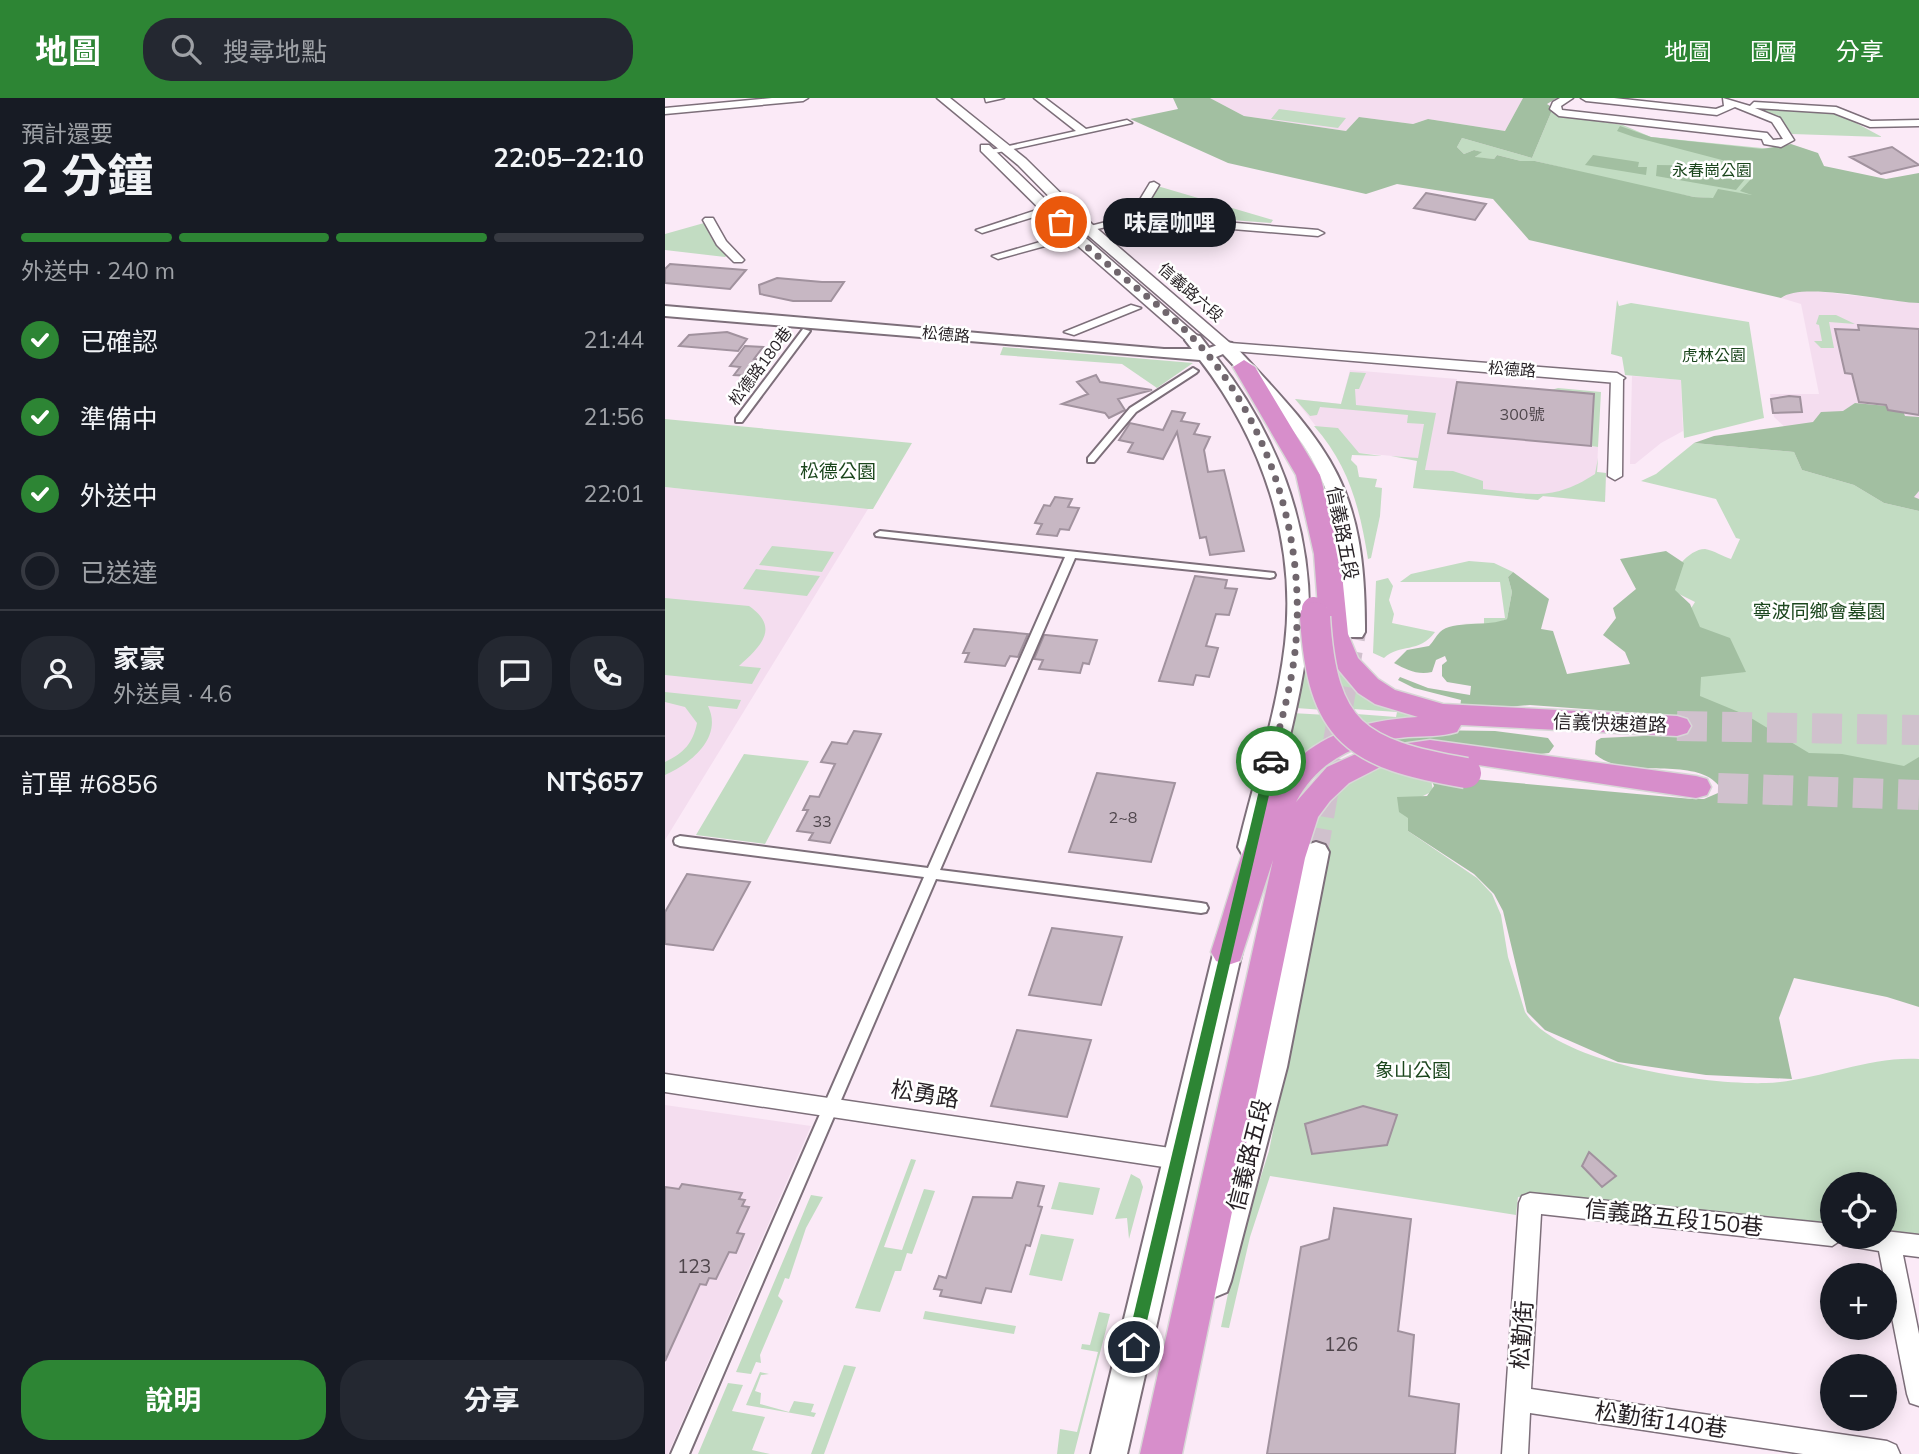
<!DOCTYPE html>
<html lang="zh-TW">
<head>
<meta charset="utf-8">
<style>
  :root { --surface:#171b24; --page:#242831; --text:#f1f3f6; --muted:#9ea1a6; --line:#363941; --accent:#2d8534 }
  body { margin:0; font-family:Mulish,"Noto Sans TC",sans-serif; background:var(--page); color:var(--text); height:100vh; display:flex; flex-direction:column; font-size:26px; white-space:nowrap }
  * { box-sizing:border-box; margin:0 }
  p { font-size:23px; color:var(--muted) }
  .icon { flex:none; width:38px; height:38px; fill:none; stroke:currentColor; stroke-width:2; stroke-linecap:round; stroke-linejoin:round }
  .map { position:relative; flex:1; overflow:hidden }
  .details { display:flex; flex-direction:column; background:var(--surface); width:665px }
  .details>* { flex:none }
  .tools { position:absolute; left:1155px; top:1074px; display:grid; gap:14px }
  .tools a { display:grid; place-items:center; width:77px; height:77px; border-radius:50%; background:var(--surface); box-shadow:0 4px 18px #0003; font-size:35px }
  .pin { position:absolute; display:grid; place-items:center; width:60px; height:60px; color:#fff; margin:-30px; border:4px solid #fff; border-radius:50%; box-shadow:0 2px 7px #0007 }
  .courier { position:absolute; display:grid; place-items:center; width:70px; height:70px; margin:-35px; border:5px solid #2d8534; border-radius:50%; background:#fff; color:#222; box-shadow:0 2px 9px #0007 }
  .bubble { position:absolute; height:49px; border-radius:24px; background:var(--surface); box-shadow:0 4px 18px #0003; font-size:23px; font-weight:700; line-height:49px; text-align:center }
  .headline em { font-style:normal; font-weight:700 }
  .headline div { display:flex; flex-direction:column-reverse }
  .headline { display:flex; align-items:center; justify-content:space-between; height:119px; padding:0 21px }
  h1 { font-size:46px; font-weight:700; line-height:52px }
  .bar { display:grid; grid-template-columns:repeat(4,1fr); gap:10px 7px; align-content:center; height:84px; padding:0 21px }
  .bar i { height:9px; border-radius:5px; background:var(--line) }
  .bar .current { background:var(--accent) }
  .bar p { grid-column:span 4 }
  .line { display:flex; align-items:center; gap:18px; padding:0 21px; border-top:2px solid var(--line) }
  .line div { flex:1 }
  .round { display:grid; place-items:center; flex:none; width:74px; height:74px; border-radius:28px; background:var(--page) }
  ol { padding:0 21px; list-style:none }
  li { display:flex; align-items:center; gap:21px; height:77px }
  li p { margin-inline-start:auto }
  li .icon { padding:7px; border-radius:50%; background:var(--accent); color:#fff; stroke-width:4 }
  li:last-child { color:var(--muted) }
  li i { width:38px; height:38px; border:4px solid var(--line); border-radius:50% }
  .primary-button { display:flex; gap:14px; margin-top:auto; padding:14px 21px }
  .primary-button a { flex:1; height:80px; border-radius:28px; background:var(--accent); color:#fff; font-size:28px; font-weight:700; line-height:80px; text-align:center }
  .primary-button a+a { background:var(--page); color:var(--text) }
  header { display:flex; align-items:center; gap:42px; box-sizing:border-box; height:98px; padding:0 35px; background:var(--accent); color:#fff }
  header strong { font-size:33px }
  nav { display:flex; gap:38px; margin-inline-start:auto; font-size:24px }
  .search { width:490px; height:63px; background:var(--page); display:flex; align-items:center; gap:18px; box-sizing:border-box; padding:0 24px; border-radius:28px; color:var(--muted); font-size:26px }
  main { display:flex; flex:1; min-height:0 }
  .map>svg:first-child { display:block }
  .built { fill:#f4ddef }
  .green { fill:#c2dcc2 }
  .forest { fill:#a2bfa1 }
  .building { fill:#c7b7c3; stroke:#a1929e; stroke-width:2 }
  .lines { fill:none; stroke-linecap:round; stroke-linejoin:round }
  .secondary-tunnel { stroke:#d0c1cd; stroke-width:24; stroke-dasharray:24 12; stroke-linecap:butt }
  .trunk-tunnel { stroke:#d0c1cd; stroke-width:30; stroke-dasharray:30 15; stroke-linecap:butt }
  .pedestrian-casing { stroke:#7d6f7a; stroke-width:4 }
  .minor-casing { stroke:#7d6f7a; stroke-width:3 }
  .tertiary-casing { stroke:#7d6f7a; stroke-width:3 }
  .secondary-casing { stroke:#7d6f7a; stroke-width:4 }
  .trunk-casing { stroke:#d8d7d7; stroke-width:3 }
  .pedestrian { fill:#fff; fill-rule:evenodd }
  .minor { fill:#fff; fill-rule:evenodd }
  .tertiary { fill:#fff; fill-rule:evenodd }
  .secondary { fill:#fff; fill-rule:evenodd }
  .trunk { fill:#d78ecb; fill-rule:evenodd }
  .trunk-bridge-far1-casing { stroke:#d8d7d7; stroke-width:26; stroke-linecap:butt }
  .trunk-bridge-casing { stroke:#d8d7d7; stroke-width:33; stroke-linecap:butt }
  .trunk-bridge-far1 { stroke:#d78ecb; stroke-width:24 }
  .trunk-bridge { stroke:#d78ecb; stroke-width:30 }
  .route { fill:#2d8534 }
  .done { stroke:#70666d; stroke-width:7; stroke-dasharray:0 12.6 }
  .labels { text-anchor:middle; stroke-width:5; stroke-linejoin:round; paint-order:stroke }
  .far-park-label { font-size:16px; fill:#1b461d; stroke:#fff }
  .far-street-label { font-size:16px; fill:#251f23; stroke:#fff }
  .number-label { font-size:16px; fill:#4e454b }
  .park-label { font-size:19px; fill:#1b461d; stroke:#fff }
  .street-label { font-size:19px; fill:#251f23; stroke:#fff }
  .near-number-label { font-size:19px; fill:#4e454b }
  .near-street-label { font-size:23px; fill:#251f23; stroke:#fff }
</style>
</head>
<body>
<header>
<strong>地圖</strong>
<div class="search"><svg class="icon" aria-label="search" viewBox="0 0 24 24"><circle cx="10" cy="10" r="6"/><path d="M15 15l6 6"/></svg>搜尋地點</div>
<nav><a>地圖</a><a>圖層</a><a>分享</a></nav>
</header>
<main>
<section class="details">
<div class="headline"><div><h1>2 分鐘</h1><p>預計還要</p></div><em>22:05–22:10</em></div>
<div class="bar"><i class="current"></i><i class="current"></i><i class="current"></i><i></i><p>外送中 · 240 m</p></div>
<ol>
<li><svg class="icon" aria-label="check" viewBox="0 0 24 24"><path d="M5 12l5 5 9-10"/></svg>已確認<p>21:44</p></li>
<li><svg class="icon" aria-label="check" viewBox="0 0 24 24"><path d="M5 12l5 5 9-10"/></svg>準備中<p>21:56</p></li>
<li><svg class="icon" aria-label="check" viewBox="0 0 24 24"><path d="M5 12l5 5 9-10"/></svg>外送中<p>22:01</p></li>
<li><i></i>已送達</li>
</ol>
<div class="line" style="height:126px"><a class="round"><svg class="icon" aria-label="person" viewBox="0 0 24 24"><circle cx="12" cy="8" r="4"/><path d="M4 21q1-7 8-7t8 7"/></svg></a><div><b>家豪</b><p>外送員 · 4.6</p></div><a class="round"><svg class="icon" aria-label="chat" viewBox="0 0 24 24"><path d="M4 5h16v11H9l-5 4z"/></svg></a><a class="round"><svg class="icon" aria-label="phone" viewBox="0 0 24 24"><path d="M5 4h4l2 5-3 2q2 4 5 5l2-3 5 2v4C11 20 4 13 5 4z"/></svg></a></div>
<div class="line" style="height:91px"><div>訂單 #6856</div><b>NT$657</b></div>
<div class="primary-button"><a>說明</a><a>分享</a></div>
</section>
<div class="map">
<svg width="1254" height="1356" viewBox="0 0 1254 1356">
  <rect width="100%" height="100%" fill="#fbeaf7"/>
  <path class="built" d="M545 0H858L840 33 763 21 748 26 694 19 681 33 579 18Z
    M1133 191 1254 205V408L1134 342 1109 319 1105 296H1154L1136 206 1116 200Z
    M685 272 792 281 783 335 933 349 932 374 941 375 940 404 757 387 762 361 694 355 673 357 630 301 676 306Z
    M967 278 1016 282 1018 333 996 345 970 366H965Z
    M0 389 203 411 0 742Z
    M0 1007 146 1028 3 1356H0Z"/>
  <path class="green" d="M888 10 892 17 958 27 986 39 1107 51 1085 103 1029 99 982 90 870 63H856L832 57 829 61 809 60 816 54 809 52 799 56 792 49 797 40 867 60Z
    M1150 10 1178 18 1217 39 1127 36 1120 27 1096 11Z
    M614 11 681 20 673 30 606 21Z
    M489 87 608 122 606 125 474 115Z
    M39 125 47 141 63 157 60 159 0 152V136Z
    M952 202 954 208 966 205 1084 224 1099 320 1019 340 1016 282 960 277 957 259 946 256Z
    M1154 217H1171L1190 226 1164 224 1169 250H1156L1149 243H1157L1154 227 1151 226Z
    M338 249 528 265 492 290 457 266 335 257Z
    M685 274 701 275 694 291H690L691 307 771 315 760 372 788 373 818 383V391C866 396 887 404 930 376L933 360 932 374 941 375 940 404 878 398 873 402 748 390 752 363 726 358 753 360 759 326 742 325 743 317 655 309 652 317 645 318 630 301 676 306Z
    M893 290 936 294 933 349 926 348 928 296 886 292Z
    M0 321 247 345 208 411H203L0 389Z
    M649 328 673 330 694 355 717 358 687 357 686 362 692 368 694 379 712 381 710 389 717 390 715 418 706 460 703 461C695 411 684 367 649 328Z
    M1029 345 1129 354 1137 372 1189 387 1219 405 1254 413V669L1234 676 1146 659 1036 605 1028 575 1039 536 1026 522 1025 512 1030 504 1000 489C1006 476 1023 451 1040 451 1048 452 1059 459 1066 461L1075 441 1071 440 1051 401 976 383 991 376Z
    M634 378C641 388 644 405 648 418 672 507 636 575 746 614L749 618 746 621 691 629 678 615 731 619 732 614 674 610C650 566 658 516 654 467 652 437 645 406 634 378Z
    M107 448 169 454 157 474 94 467Z
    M804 463 829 465 848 474 843 479 847 494 842 521 829 527 795 525 819 526V520H840L835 484H735L746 476Z
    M91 471 155 478 142 498 78 491Z
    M723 480 728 488 724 502 729 516 727 525 770 534C754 556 735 545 719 560L708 555 711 483Z
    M0 500 84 508C116 530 95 549 74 568L96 570 87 586 0 577Z
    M642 514 659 612 631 610Z
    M0 594 76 602 72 611 43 608C58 639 27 665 0 677V664C19 655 28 645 32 625L20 609 0 604Z
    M627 615 662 617 678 634 646 650 615 680Z
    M79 656 144 663 100 746 31 737Z
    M729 665 766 681 768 693 752 701 743 733 812 780 827 796 836 817 843 859 860 914C893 967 1043 987 1101 985 1153 983 1202 958 1254 961V1142L1220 1139V1087H1167V1133L853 1099 851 1117 605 1078 585 1139 564 1230 556 1229 572 1153 604 1053 662 756 639 753C658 702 674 679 729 665Z
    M246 1061 251 1062 219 1149 237 1152 259 1091 270 1093 247 1156 242 1155 236 1173H230L215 1214 190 1210Z
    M143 1073 147 1074 26 1356H22Z
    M466 1076 475 1081 478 1089 464 1141 462 1120 450 1121Z
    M394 1084 435 1090 428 1117 386 1111Z
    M146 1097 158 1099 141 1130 124 1181 120 1180 113 1198 118 1203 95 1257 96 1265 91 1264 86 1276 71 1274Z
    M376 1136 409 1141 397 1183 364 1177Z
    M260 1213 351 1228 349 1236 258 1221Z
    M434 1214 445 1216 409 1356H392L395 1331 412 1334 433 1254 416 1251 417 1246 425 1247Z
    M179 1267 191 1269 159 1356H146Z
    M95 1274 104 1276 96 1277 90 1293 96 1295 95 1306 124 1314 129 1303 149 1306 146 1314 151 1315 149 1319 81 1307Z
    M63 1285 78 1287 67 1313 100 1319 87 1352 105 1356H33Z"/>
  <path class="forest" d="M508 0H545L579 18 681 33 694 19 748 26 763 21 840 33 858 0H892L882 6 888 10 867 60 797 40 792 49 799 56 809 52 817 54 810 59 829 61 832 57 856 63H870L1029 99 1048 100 1053 91 1087 97 1075 93 1085 82 1080 68 969 39 952 33 955 28 986 39 1097 51 1126 46 1153 55 1159 68 1221 81 1254 75V205C1223 204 1136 183 1116 200L864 142 828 101 732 86 701 96 563 65 465 21 513 11Z
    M928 57 974 64 973 69H982L981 77 920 67Z
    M992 67 1066 68V71L1059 74V77L1076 79 1078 76 1072 72 1077 70 1080 81 1071 92 991 78Z
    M1190 305 1222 308 1223 312 1238 313 1240 318 1254 319V393L1249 399 1254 401V413L1219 405 1189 387 1137 372 1129 354 1029 345 1049 338 1148 324 1156 314 1178 313Z
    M1001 453 1019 465 1010 492 1025 506 1035 529 1065 540 1081 574 1036 579 1035 598 1081 617 1144 655 1177 656 1239 668 1254 659V909L1222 899 1129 880 1114 920 1127 981 1041 977 953 964 880 932 862 914 838 813 829 796 809 776 743 733V720L734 714 732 699 762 698 769 688 766 681 786 679 1027 701H1039L1053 695 1054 688C1031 657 959 683 930 656L931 643 936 640 999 637 1007 620 1002 617 865 607 820 611 795 610 796 602 749 590 733 582 735 579 763 590 805 597 806 588 782 584 777 578V567L782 563 780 558 771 562 767 574C752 577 742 572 729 565L742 552 764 548C768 544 771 538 775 534 787 522 824 529 842 521L847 494 843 479 848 474 884 501 876 531 888 533 902 576 965 566 960 554 938 537 951 520 948 510 971 491 955 461Z
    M761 632 830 633 883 640 889 648 884 655 867 657 725 651 727 637Z"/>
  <path class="building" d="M1227 49 1254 67 1216 76 1185 59Z
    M761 95 821 106 810 122 749 110Z
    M5 166 55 170 81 172 65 191 0 185V171Z
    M112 180 157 184H179L166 203H128L95 196 94 187Z
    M1193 227 1254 231V317L1223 312 1221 307 1194 304 1187 276 1180 275 1170 231 1194 232Z
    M62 234 82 241 73 253 14 248 24 237Z
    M80 248 98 249 89 261 98 262 86 278 69 277 75 269 65 268Z
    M431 277 435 284 487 292 453 301 460 312 444 320 440 315 397 306 423 296 412 284Z
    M792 284 929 296 926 348 783 335Z
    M1124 298 1135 299 1137 314 1108 315 1106 301Z
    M507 313 520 315 516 323 534 326 529 336 545 339 539 352 543 374 559 372 579 453 545 457 541 439 535 440 512 334 498 361 463 354 468 345 454 342 465 325 498 332Z
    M390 399 407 401 403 409 414 410 404 432 395 431 392 438 372 436 377 426 370 425 379 407 385 408Z
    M530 478 562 482 560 490 572 491 564 517 551 516 541 548 553 550 544 579 531 577 528 587 494 583Z
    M309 531 363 536 353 559 345 558 340 568 300 564 304 555H298Z
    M379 537H381L432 542 424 566 418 565 415 575 374 571 378 562 369 561Z
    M189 633 216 636 165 745 144 742 148 735 132 733 143 712H138L145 698 154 699 170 666 156 664 167 644 182 646Z
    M432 675 510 685 486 764 404 754Z
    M22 776 85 784 48 852 0 846V814Z
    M387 830 457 839 436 907 364 897Z
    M352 932 426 942 402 1019 326 1008Z
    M698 1008 732 1017 722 1047 647 1056 640 1026Z
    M924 1054 951 1078 937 1089 917 1068Z
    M352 1084 379 1088 373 1108 377 1109 365 1148 361 1147 346 1194 321 1190 316 1205 275 1198 277 1192 269 1191 274 1178 281 1180 308 1099 347 1100Z
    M17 1086 77 1095 74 1101 80 1102 77 1108 84 1109 72 1135 79 1136 71 1155 64 1154 51 1181 44 1180 41 1187 35 1186 0 1263V1089L14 1091Z
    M669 1110 746 1121 733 1233 749 1237 744 1298 794 1306 790 1356H602L636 1149 664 1141Z"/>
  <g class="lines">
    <path class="secondary-tunnel" d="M651 754 689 534"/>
    <path class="trunk-tunnel" d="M1012 628 1254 632
      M1053 690 1254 697"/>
    <g class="pedestrian-casing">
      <path id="pedestrian" d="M138 231 145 233 77 324H71V320Z
        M528 270 533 273 531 275 471 314 429 364H423V360L465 310Z
        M215 433 609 475 610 477 609 479 605 480 410 460 275 772 536 805 541 806 543 810 541 814 536 815 271 781 24 1356H6L259 779 15 748 10 746 9 743 10 740 15 738 263 770 400 459 211 438 210 436Z"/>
    </g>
    <g class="minor-casing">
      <path id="minor" d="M107 0H143L138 3 0 16V10Z
        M320 0H339L321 4Z
        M369 0H380L421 31 462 22 467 25 321 57V53L411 33Z
        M895 0H908L896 8 897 12 1102 35 1108 42 1118 41 1107 24 1070 9 1052 17 921 3 916 0H949L1051 11 1059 8 1058 0 1085 8 1089 4 1171 9 1206 23 1254 22V28L1205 29 1169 15 1090 10 1115 20 1129 42 1116 49 1099 46 1097 41 894 18 885 11 888 4Z
        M489 84 494 87 476 117 653 132 659 135 653 138 469 123 423 133 417 130 465 118 485 85Z
        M384 108 388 109V113L317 135 311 132Z
        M40 120H48L61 143 79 162 77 164H69L52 147 38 122Z
        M409 134 413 135V139L333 161 327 158Z
        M466 207 476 210 409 237 399 234Z
        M952 276 958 280 957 378 950 382 943 378 946 280Z
        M0 976 512 1051 520 1054 523 1061 520 1068 512 1071 0 994Z
        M865 1095 1167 1126V1139H1220V1133L1254 1137V1159L1238 1157 1254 1236V1308L1245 1305 1242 1296 1214 1153 1178 1147 1176 1142 1167 1148 876 1116 866 1291 1222 1343 1231 1347 1235 1356H1138L865 1315 863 1356H837L854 1105 857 1098Z"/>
    </g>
    <g class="tertiary-casing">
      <path id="tertiary" d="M272 0H285L361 61 428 127 565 245 952 275 960 280 952 285 556 252 418 133 353 67Z
        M316 47H324L414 134 534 239V245H524L404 140 316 53Z"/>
    </g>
    <g class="secondary-casing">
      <path id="secondary" d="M0 208 499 251H527L520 242 529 237 535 238 544 250 561 244 567 245C664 349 701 385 700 534L697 539H681L678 534C679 472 676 407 642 353 620 317 587 288 558 256L551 259C610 333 646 425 644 521 642 569 630 616 619 663 612 692 609 730 595 756L586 759 577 756 573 749C589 682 612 615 620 546 632 444 597 342 535 262L0 218Z
        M651 744 660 747 664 754 622 969 566 1183 562 1194 550 1199 538 1194 534 1183 592 969 638 754 642 747Z
        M567 825 577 828 581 836 462 1356H426L553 836 557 828Z"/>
    </g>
    <g class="trunk-casing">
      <path id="trunk" d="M579 262 590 269 655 377 675 456 683 536 693 560 713 581 730 592 778 606 1012 618 1022 621 1026 628 1022 635 1012 638 796 627 792 634C776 639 760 638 743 639 696 643 654 660 631 704L662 669 702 651 765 642 1031 678 1042 681 1046 689 1042 697 1031 700 800 665 765 662 717 668 684 685 665 703 653 719 640 760 517 1356H475L608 762 575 863 563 867 551 863 546 854C588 728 596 628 753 619L710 606 693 595 667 564 655 536 649 456 631 377 568 269Z"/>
    </g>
    <use href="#pedestrian" class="pedestrian"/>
    <use href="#minor" class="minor"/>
    <use href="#tertiary" class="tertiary"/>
    <use href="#secondary" class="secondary"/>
    <use href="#trunk" class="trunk"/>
    <g class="trunk-bridge-far1-casing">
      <path id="trunk-bridge-far1" d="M649 511 650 521"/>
    </g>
    <g class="trunk-bridge-casing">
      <path id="trunk-bridge" d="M650 519C657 635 691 656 801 675"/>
    </g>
    <use href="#trunk-bridge-far1" class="trunk-bridge-far1"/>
    <use href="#trunk-bridge" class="trunk-bridge"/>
  </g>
  <path class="route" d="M606 659 612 663 476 1249 469 1256 461 1249 601 663Z"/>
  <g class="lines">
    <path class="done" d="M396 124C437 166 487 198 528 240 602 318 640 436 631 543 628 583 616 624 606 663"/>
  </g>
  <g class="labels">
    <g class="far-park-label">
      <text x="1047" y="78">永春崗公園</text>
      <text x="1049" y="263">虎林公園</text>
    </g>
    <g class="far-street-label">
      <text transform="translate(526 194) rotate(41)" y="6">信義路六段</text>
      <text transform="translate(281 236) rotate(5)" y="6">松德路</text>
      <text transform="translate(95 268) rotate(-53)" y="6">松德路180巷</text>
      <text transform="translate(847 271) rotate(4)" y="6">松德路</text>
    </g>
    <g class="number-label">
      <text x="857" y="322">300號</text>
      <text x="458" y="725">2~8</text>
      <text x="157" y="729">33</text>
    </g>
    <g class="park-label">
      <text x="173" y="380">松德公園</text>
      <text x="1154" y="520">寧波同鄉會墓園</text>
      <text x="748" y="979">象山公園</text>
    </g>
    <g class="street-label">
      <text transform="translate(678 435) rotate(79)" y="7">信義路五段</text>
      <text transform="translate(945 625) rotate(2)" y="7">信義快速道路</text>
    </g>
    <g class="near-number-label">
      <text x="29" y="1175">123</text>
      <text x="676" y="1253">126</text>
    </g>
    <g class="near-street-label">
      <text transform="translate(260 996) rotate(9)" y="8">松勇路</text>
      <text transform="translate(584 1057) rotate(-76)" y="8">信義路五段</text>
      <text transform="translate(1009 1120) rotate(6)" y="8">信義路五段150巷</text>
      <text transform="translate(857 1237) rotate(-86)" y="8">松勤街</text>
      <text transform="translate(996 1322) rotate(8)" y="8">松勤街140巷</text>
    </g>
  </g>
</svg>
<div class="tools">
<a><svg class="icon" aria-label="locate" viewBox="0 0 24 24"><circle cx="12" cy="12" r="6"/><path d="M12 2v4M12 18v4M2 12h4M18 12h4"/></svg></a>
<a>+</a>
<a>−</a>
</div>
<div class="pin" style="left:396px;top:124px;background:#ea580c"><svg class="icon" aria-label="bag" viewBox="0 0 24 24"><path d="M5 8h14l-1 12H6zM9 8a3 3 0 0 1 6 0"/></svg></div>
<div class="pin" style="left:469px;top:1249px;background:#1f2937"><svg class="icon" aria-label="home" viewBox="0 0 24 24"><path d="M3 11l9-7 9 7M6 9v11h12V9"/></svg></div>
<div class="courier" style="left:606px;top:663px"><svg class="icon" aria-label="car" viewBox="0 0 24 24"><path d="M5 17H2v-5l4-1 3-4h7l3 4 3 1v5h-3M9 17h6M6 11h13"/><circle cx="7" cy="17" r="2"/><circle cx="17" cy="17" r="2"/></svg></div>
<div class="bubble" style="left:438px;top:100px;width:133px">味屋咖哩</div>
</div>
</main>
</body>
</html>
